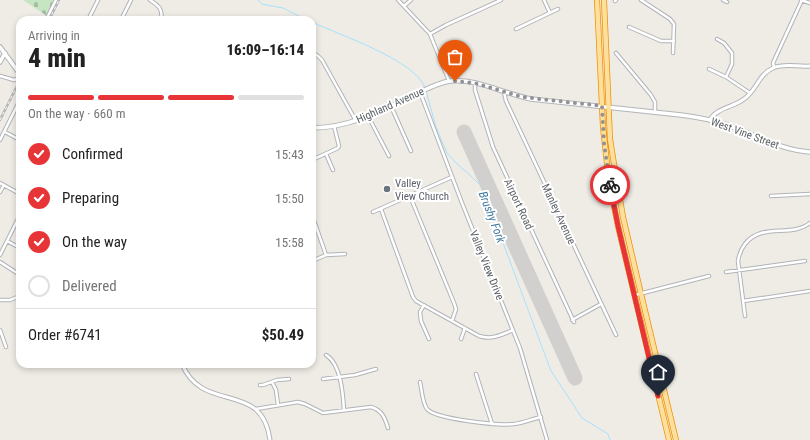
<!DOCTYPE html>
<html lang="en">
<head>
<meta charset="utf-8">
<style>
  :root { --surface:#fff; --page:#f2f2f2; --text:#222; --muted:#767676; --line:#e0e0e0; --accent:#e73437 }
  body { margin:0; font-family:"Roboto Condensed",sans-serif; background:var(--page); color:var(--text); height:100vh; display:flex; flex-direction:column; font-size:15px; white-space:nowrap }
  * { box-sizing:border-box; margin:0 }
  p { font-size:13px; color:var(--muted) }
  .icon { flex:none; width:22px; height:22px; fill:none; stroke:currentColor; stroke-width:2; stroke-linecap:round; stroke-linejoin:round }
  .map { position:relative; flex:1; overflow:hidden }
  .details { position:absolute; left:16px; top:16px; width:300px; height:352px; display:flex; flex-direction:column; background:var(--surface); border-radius:12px; box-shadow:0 2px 6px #0003 }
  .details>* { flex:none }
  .pin { position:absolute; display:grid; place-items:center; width:34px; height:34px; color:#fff; margin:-41px -17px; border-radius:50% 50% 50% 0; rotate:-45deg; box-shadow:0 0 4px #0007 }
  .pin .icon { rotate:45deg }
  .courier { position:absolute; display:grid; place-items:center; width:40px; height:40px; margin:-20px; border:3px solid #e73437; border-radius:50%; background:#fff; color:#222; box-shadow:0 1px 5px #0007 }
  .headline em { font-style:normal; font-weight:800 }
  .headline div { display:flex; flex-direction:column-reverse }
  .headline { display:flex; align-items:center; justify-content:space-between; height:68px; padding:0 12px }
  h1 { font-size:26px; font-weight:800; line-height:30px }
  .bar { display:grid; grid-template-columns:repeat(4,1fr); gap:6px 4px; align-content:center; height:48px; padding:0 12px }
  .bar i { height:5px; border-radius:3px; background:var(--line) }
  .bar .selected { background:var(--accent) }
  .bar p { grid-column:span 4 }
  .line { display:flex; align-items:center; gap:10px; padding:0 12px; border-top:1px solid var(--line) }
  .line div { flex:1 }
  ol { padding:0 12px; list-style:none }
  li { display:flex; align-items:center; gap:12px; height:44px }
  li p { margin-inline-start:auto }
  li .icon { padding:4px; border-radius:50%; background:var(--accent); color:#fff; stroke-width:4 }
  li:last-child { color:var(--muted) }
  li i { width:22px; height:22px; border:2px solid var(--line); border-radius:50% }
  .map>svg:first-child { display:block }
  .cemetery { fill:url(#cemetery-stones) }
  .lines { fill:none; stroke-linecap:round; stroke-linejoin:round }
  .stream { stroke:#a7e1fe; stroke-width:1 }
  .runway { stroke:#d2d0ce; stroke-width:15 }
  .minor-casing { stroke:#b1b4b8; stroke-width:4.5 }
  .tertiary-casing { stroke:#b1b4b8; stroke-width:5 }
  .secondary-casing { stroke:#b2b6ba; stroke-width:5.5 }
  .trunk-casing { stroke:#f29003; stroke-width:6 }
  .minor { stroke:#fff; stroke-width:2.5 }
  .tertiary { stroke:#fff; stroke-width:3 }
  .secondary { stroke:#fff; stroke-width:3.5 }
  .trunk { stroke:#fde09e; stroke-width:4.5 }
  .rail-casing { stroke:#b4b5b6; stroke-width:2.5 }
  .rail { stroke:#fff; stroke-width:1; stroke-dasharray:3; stroke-linecap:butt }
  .done { stroke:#909293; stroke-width:4; stroke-dasharray:0 7.2 }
  .route { stroke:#e73437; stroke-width:5 }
  .worship-dot { fill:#6b7280; stroke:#fff; stroke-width:1.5 }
  .labels { text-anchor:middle; stroke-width:4; stroke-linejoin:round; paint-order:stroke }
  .street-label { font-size:11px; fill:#5d6266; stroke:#fff }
  .worship-label { font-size:11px; fill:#5b616d; stroke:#fff; text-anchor:start }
  .water-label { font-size:12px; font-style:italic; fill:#3d779f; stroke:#fff }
</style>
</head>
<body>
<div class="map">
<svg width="810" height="440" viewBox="0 0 810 440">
  <defs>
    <pattern id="cemetery-stones" width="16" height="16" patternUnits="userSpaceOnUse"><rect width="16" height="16" fill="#c6e6c3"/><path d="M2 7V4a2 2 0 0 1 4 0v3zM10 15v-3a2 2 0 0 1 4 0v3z" fill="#a4bea2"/></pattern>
  </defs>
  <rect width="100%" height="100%" fill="#efece6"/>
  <path class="cemetery" d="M23 0H55L47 16Z"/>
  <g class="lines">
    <path class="stream" d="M258 0 262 4 283 8 307 20
      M312 22C339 35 416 60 425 88
      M426 91 436 127 447 153 456 163 471 176 480 185 496 224 551 371 582 418 608 434 610 440"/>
    <path class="runway" d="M464 132 575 378"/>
    <g class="minor-casing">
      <path id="minor" d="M150 0C159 6 163 9 161 20
        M398 0 430 34 449 81
        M544 0 550 13
        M641 0 670 19 674 24 673 53
        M723 0 727 2
        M801 0 810 3
        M615 1 616 0
        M404 6 411 0
        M46 20 56 0
        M88 20 98 0
        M121 20 131 0
        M629 27 661 41H674
        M516 29 558 9
        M430 34 446 25 501 0
        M717 39 724 43 732 53V64L726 77
        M312 52 318 56 322 60 356 121
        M616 53 651 95 655 102V112
        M774 67 773 63 802 0
        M709 69 726 77 750 93
        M0 76 14 80 17 79 20 74
        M475 83V90L493 147 574 322
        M420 92 462 203 520 348 547 440
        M504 92 506 101 616 335
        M391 106 411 151
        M368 116 389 156
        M5 132 20 140
        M0 140 20 100
        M326 154 333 170
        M312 160 338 148 339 146 334 126
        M0 183 20 194
        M0 192 4 185
        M410 196 454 303 456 309 452 321
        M771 196 810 194
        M381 209 413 297 416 301 479 336C492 340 501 335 513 330
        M373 212 452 177
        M312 215 326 255
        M7 241 20 248
        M0 255 20 215
        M312 261 326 255 345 254
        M0 262 20 275
        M726 272 805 261
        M635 295 709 276
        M0 300H10L20 296
        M743 301 810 291
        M424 305 420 312 421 321 429 339
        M745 316 738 261C739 255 741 249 745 244 762 222 791 238 810 223
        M572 320 601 304
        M0 330 6 347
        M461 339 465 328
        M326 355C341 364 343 394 344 410
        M476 374 492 424
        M323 379 355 375 376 369
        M272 382 276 390 278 405
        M420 382C422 390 422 402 427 409 435 419 499 426 514 424 523 423 532 419 541 417
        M260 385H263L277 380 289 379
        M256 409 298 402 305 404 323 413 371 407C382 410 385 418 388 428"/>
    </g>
    <g class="tertiary-casing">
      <path id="tertiary" d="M710 120C716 108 734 107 744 99 756 91 759 74 773 68 784 63 798 67 810 66
        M182 364C203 415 262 379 270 440"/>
    </g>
    <g class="secondary-casing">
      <path id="secondary" d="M0 47 20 74
        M0 62 5 53
        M312 128C348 128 379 112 410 97 423 91 436 83 450 81 477 78 504 94 531 99L681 115C696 117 710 119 724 124 753 133 779 150 810 152"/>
    </g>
    <g class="trunk-casing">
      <path id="trunk" d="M597 0 603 127 609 182 618 226 669 440
        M604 0 610 139 614 164 623 217 641 294 676 440"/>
    </g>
    <use href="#minor" class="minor"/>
    <use href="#tertiary" class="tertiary"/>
    <use href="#secondary" class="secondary"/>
    <use href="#trunk" class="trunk"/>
    <g class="rail-casing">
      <path id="rail" d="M49 20 59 0
        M0 120 20 80"/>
    </g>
    <use href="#rail" class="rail"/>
  </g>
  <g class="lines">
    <path class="done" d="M455 81 475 83 522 97 602 106 604 143 610 185"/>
    <path class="route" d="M610 185 618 226 658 396"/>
  </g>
  <circle class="worship-dot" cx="387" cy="189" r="4"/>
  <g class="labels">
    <g class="street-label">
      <text transform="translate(390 105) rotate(-24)" y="4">Highland Avenue</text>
      <text transform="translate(745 133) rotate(20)" y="4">West Vine Street</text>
      <text transform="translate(519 204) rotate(65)" y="4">Airport Road</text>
      <text transform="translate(559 214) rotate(65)" y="4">Manley Avenue</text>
      <text transform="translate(487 265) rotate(68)" y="4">Valley View Drive</text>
    </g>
    <g class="worship-label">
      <text x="395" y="187">Valley<tspan x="395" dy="13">View Church</tspan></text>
    </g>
    <g class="water-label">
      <text transform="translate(492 217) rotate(69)" y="4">Brushy Fork</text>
    </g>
  </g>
</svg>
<div class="pin" style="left:455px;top:81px;background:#ea580c"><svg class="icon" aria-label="bag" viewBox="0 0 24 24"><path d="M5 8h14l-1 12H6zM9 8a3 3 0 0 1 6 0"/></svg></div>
<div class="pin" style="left:658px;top:396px;background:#1f2937"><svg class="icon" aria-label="home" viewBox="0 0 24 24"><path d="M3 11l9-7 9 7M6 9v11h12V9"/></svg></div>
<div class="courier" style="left:610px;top:185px"><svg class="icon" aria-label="bike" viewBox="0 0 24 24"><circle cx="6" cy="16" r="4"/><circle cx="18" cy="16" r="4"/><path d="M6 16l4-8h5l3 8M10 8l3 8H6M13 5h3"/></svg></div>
<section class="details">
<div class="headline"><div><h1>4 min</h1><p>Arriving in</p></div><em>16:09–16:14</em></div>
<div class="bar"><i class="selected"></i><i class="selected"></i><i class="selected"></i><i></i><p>On the way · 660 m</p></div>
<ol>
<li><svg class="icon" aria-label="check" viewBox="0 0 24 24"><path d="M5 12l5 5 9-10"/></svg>Confirmed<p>15:43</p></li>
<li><svg class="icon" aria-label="check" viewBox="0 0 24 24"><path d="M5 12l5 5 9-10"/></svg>Preparing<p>15:50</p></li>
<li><svg class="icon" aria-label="check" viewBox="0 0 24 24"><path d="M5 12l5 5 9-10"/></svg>On the way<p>15:58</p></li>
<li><i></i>Delivered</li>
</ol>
<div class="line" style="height:52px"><div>Order #6741</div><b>$50.49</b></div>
</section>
</div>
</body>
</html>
